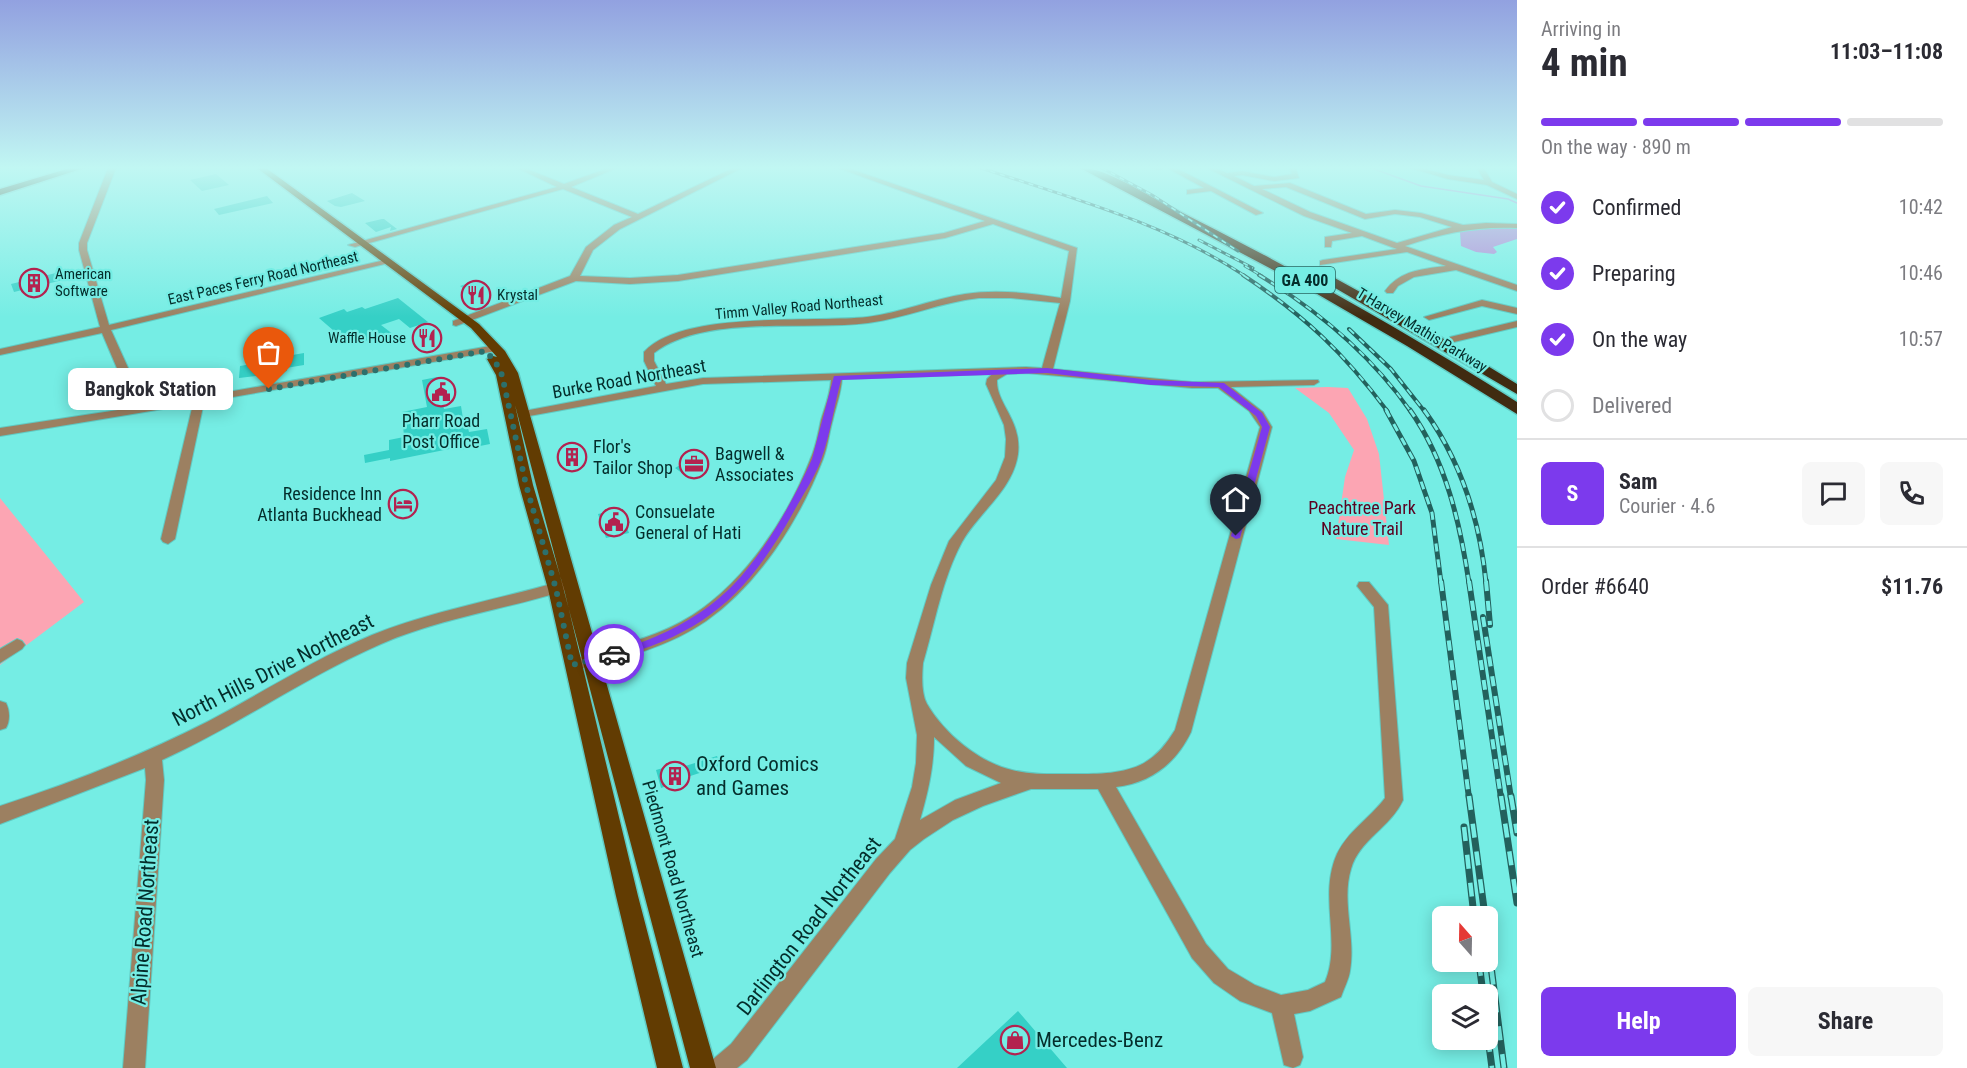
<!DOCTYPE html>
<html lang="en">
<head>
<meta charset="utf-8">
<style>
  :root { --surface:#fff; --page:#f7f7f7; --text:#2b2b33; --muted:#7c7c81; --line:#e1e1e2; --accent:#7c3aed }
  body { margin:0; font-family:"Roboto Condensed",sans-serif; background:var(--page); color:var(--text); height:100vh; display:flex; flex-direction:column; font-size:22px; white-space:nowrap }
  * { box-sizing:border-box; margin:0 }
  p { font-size:20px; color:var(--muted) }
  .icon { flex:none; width:33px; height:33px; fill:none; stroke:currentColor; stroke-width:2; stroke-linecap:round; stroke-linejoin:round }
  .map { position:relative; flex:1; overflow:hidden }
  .panel { display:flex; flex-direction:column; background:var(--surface); width:450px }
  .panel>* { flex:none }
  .needle { width:39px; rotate:340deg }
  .controls { position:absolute; left:1432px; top:906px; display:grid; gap:12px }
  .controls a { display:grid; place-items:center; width:66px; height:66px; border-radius:9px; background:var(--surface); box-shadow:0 3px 15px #0003; font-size:30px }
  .pin { position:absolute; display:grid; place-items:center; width:51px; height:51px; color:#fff; margin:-62px -26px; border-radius:50% 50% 50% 0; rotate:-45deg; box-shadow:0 0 6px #0007 }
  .pin .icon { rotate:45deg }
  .courier { position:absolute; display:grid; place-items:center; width:60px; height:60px; margin:-30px; border:4px solid #7c3aed; border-radius:50%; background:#fff; color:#222; box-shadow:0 2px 8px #0007 }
  .bubble { position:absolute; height:42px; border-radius:9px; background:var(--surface); box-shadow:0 3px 15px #0003; font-size:20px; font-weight:700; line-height:42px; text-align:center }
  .head em { font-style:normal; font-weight:700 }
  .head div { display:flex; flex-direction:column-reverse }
  .head { display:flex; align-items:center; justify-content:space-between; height:102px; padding:0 24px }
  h1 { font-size:39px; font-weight:700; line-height:45px }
  .bar { display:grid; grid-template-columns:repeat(4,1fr); gap:9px 6px; align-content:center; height:72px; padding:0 24px }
  .bar i { height:8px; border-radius:4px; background:var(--line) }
  .bar .active { background:var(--accent) }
  .bar p { grid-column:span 4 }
  .line { display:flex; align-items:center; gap:15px; padding:0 24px; border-top:2px solid var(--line) }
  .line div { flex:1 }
  .round { display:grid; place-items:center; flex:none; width:63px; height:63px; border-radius:9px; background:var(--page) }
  ol { padding:0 24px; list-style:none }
  li { display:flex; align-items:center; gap:18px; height:66px }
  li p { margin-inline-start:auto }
  li .icon { padding:6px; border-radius:50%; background:var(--accent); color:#fff; stroke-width:4 }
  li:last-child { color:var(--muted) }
  li i { width:33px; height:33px; border:3px solid var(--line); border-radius:50% }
  .cta { display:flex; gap:12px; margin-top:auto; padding:12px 24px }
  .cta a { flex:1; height:69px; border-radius:9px; background:var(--accent); color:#fff; font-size:24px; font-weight:700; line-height:69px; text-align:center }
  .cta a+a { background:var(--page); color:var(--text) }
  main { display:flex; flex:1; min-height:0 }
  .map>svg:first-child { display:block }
  .green { fill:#fca5b3 }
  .water { fill:#b185d5 }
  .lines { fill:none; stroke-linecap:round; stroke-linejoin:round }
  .stream { stroke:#b185d5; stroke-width:1.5 }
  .building { fill:#35d0c6 }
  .minor-casing { stroke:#61cac3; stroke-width:2 }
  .major-casing { stroke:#61cac3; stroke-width:3 }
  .highway-casing { stroke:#61cac3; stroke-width:3 }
  .minor { fill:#9c8061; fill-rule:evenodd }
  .major { fill:#623c02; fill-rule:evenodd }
  .highway { fill:#402b11; fill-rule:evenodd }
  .rail-far4-casing { stroke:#23615d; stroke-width:3 }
  .rail-far3-casing { stroke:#23615d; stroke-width:4 }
  .rail-far2-casing { stroke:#23615d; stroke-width:5 }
  .rail-far1-casing { stroke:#23615d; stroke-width:6 }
  .rail-casing { stroke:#23615d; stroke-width:7 }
  .rail-far4 { stroke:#75ede4; stroke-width:1.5; stroke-dasharray:5; stroke-linecap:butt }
  .rail-far3 { stroke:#75ede4; stroke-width:2; stroke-dasharray:7; stroke-linecap:butt }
  .rail-far2 { stroke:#75ede4; stroke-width:3; stroke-dasharray:8; stroke-linecap:butt }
  .rail-far1 { stroke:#75ede4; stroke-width:4; stroke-dasharray:10; stroke-linecap:butt }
  .rail { stroke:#75ede4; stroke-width:4.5; stroke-dasharray:14; stroke-linecap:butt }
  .route { fill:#7c3aed }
  .done { stroke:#2c706c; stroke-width:6; stroke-dasharray:0 10.8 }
  .labels { text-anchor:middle; stroke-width:4.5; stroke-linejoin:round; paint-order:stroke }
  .far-poi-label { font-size:15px; fill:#042d2b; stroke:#75ede4; text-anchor:start }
  .far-street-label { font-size:15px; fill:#042d2b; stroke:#75ede4 }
  .shield { fill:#75ede4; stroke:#266762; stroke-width:1.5 }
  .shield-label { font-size:16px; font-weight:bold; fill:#042d2b }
  .street-label { font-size:18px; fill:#042d2b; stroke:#75ede4 }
  .poi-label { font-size:18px; fill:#042d2b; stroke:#75ede4; text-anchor:start }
  .park-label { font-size:18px; fill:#5b0020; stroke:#75ede4 }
  .near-street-label { font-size:21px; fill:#042d2b; stroke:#75ede4 }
  .near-poi-label { font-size:21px; fill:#042d2b; stroke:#75ede4; text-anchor:start }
</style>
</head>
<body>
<main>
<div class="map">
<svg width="1517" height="1068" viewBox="0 0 1517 1068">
  <rect width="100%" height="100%" fill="#75ede4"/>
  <path class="green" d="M1328 387 1348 388 1367 419 1379 454 1389 545 1336 539 1345 477 1354 450 1329 413 1295 388Z
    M0 498 84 602 0 665Z"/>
  <path class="water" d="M1487 226 1517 227V239L1493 247 1497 252 1494 254 1476 252 1461 246 1460 232Z"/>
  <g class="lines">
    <path class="stream" d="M1371 168 1421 186 1508 199 1517 203"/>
  </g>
  <path class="building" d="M216 174 229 185 202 191 190 180Z
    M352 193 365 201 341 207 335 206 327 201Z
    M267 196 273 203 219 215 214 209Z
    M382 219H384L397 229 390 231 391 227 376 232 365 223Z
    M64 271 67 279 14 292 11 284Z
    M474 281 490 293 476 298 460 286Z
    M398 298 428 322 410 328 399 319 381 325 394 335 349 344 319 318 344 309 347 312 362 307 365 309Z
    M287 353V356L304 353V365L286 368 287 371 272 374 239 378 240 366 258 363V359Z
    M437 377 444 409 461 406 464 425 467 424 469 432 487 429 490 444 460 450 459 447 390 461V458L365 463 364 455 389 450V440L404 437 402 412 427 407 422 380Z
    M579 450 583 461 577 462 578 464 564 468 562 454Z
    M697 455 709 463 686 476 675 468Z
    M620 509 623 516 627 515 630 523 626 524 629 533 606 538 598 514Z
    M717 756 721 766 672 782 673 784 661 788 656 770 677 764 679 768Z
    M1018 1011 1067 1068H957Z"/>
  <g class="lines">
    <g class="minor-casing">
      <path id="minor" d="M108 168H116L87 243V250L109 325 389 259 393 262 111 330 143 401 142 407 496 345 501 348 496 351 204 402 175 539 168 544 163 542 161 539 193 404 0 436V428L131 408V401L102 333 0 355V349L100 327 79 250V243Z
        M517 168H525L564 184 608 168H617L571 187 638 214 733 168H742L620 229 593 250 580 276 630 278 678 275 944 233 985 221 838 168H848L1077 248 1070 301 1053 369 1192 382 1318 380 1319 382 1314 385 1231 387 1263 412 1272 427 1191 732C1176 763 1151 783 1116 787L1206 944 1228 969 1255 985 1281 995 1308 990 1325 982C1342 942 1318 896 1337 854 1348 831 1370 818 1385 798L1374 607 1357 586 1359 582H1369L1388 605 1403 800C1391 827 1359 840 1351 869 1341 902 1356 937 1350 971 1349 979 1344 988 1341 997L1310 1011 1294 1014 1303 1057 1300 1065 1293 1068 1284 1065 1272 1013 1240 1001 1214 983 1192 958 1098 789H1031L983 806 953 820 924 839 910 850 890 873 747 1060 737 1068H709L712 1060 731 1044 876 859 895 839 912 787 916 763 917 735 906 678 907 663 931 585 949 541 996 480 1005 457 1006 439 1004 425 986 384 987 379 992 374 842 379C841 393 836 406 833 419 829 433 828 446 823 459 800 519 759 584 706 621 670 646 625 658 583 668L577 666 575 662 577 658C613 646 648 640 681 622 741 589 786 521 810 460 816 447 818 433 821 420 825 407 830 394 831 380L703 384 524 417 518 414 524 411 656 386 644 361V352C682 310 811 323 867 317 900 313 932 299 965 294 997 289 1029 293 1061 298L1069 251 993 224 945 238 678 281 630 284 576 281 456 326 453 325V321L570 276 586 247 614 225 632 217 563 189 355 247 348 245 557 187ZM979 298H1011L1060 303 1042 368 1026 367 703 378 666 384 654 361V353C705 314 806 331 868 323 906 318 941 302 979 298ZM1026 373 1192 388H1218L1249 411 1260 427 1175 730C1167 743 1158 755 1144 763 1124 774 1098 774 1076 774 1055 774 1033 775 1012 770 978 762 944 733 927 704 921 693 922 675 923 663 935 623 942 579 962 542 979 512 1013 490 1018 454 1022 420 996 404 997 380L1007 374ZM934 737 966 766 1001 783 955 800 920 820C928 792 934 767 934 737Z
        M1153 168H1163L1159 170Z
        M1167 168H1176L1263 213 1256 215 1211 191 1187 194V190L1204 188Z
        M1207 168H1216L1227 173 1242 171 1274 177 1292 174 1289 168H1296L1299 178 1274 181 1242 175 1234 176 1254 186 1290 183 1366 214 1395 210 1421 213 1463 225 1486 223 1517 224V228C1478 226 1442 233 1405 246L1517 285V291L1456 270 1414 277 1398 286 1393 293H1387L1385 291C1400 270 1423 269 1446 266L1407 252 1320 265V261L1323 260 1397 249 1362 236 1332 241 1331 247H1325V237L1352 233 1304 216ZM1286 187 1365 219 1395 214 1420 217 1452 227 1397 243 1310 212 1262 189Z
        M1410 168H1421L1448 175 1484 180 1477 168H1484L1492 182 1517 194V199L1487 185 1448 179Z
        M1482 300 1517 308V314L1482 306 1429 320 1424 317Z
        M1517 321V327L1454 342 1449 339 1450 337Z
        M565 580 570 581 572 585 570 589C508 609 441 618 381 644 305 677 237 726 162 760L164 780 145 1068H123L146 780 145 768 0 824V806C71 783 140 756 207 722 262 693 314 659 372 635 434 610 501 599 565 580Z
        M17 639 22 641 25 645 22 649 0 663V649Z
        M0 701 6 703C10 711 10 721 6 728L0 730Z"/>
    </g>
    <g class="major-casing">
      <path id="major" d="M257 168H266L479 324 505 351 518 373 716 1068H690L515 405 533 485 564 589 638 896 683 1068H657L616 896 548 589 519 485 496 375 487 359 493 356 497 357 471 328Z"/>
    </g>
    <g class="highway-casing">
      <path id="highway" d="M70 168H84L0 195V189Z
        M1080 168C1103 166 1145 194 1167 205 1287 265 1404 330 1517 402V414L1407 346 1300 284Z
        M1322 271 1429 330 1517 384V394L1318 278 1316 275Z"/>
    </g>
    <use href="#minor" class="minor"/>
    <use href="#major" class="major"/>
    <use href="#highway" class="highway"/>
    <g class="rail-far4-casing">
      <path id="rail-far4" d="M981 168C1071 198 1165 223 1245 276
        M1102 168 1152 195 1238 251
        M1199 240 1253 268
        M1245 266 1262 276"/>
    </g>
    <g class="rail-far3-casing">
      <path id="rail-far3" d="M1243 275C1305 316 1343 352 1388 412
        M1259 275C1319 311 1371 355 1411 412
        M1349 329 1391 369 1425 412"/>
    </g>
    <g class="rail-far2-casing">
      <path id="rail-far2" d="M1386 410 1414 461 1432 513 1441 583
        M1410 410C1446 461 1460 523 1469 583
        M1424 410C1461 461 1480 521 1486 583"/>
    </g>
    <g class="rail-far1-casing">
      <path id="rail-far1" d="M1441 581 1469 798
        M1469 581 1501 798
        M1486 581 1490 625
        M1483 617 1511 798"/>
    </g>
    <g class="rail-casing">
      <path id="rail" d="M1469 796 1485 916
        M1501 796 1517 903
        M1511 796 1517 833
        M1464 827 1474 916
        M1488 943 1504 1068
        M1479 962 1483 994
        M1488 1038 1492 1068"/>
    </g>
    <use href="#rail-far4" class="rail-far4"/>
    <use href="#rail-far3" class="rail-far3"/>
    <use href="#rail-far2" class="rail-far2"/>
    <use href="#rail-far1" class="rail-far1"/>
    <use href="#rail" class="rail"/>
  </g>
  <linearGradient id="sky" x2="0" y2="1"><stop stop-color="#92a1e0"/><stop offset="0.53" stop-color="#c1f7f3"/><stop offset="1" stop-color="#c1f7f3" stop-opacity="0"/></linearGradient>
  <rect width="1517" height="317" fill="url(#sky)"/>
  <path class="route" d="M1047 368 1151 380 1224 383 1262 413 1270 427 1240 538 1236 539 1231 536 1262 427 1256 416 1219 387 1151 385 1047 373 841 380C834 406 830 435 821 460 814 479 802 496 793 513 747 595 705 633 614 658L610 657V651C621 647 634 645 645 641 674 630 705 612 727 591 760 561 794 500 812 459L834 376Z"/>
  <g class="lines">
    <path class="done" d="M269 389 486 351 496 363 502 375 526 485 556 589 572 665 614 654"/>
  </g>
  <defs>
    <g id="building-ring" transform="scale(1.5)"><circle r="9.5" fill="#75ede4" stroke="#b3224f" stroke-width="1.5"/><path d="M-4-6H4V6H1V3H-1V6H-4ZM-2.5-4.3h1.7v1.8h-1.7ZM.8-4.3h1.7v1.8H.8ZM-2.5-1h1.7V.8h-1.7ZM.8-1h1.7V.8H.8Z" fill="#b3224f"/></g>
    <g id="restaurant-ring" transform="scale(1.5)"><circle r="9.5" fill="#75ede4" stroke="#b3224f" stroke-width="1.5"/><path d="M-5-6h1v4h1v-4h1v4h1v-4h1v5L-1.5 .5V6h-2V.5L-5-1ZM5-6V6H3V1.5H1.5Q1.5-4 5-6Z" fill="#b3224f"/></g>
    <g id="civic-ring" transform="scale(1.5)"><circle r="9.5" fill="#75ede4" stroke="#b3224f" stroke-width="1.5"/><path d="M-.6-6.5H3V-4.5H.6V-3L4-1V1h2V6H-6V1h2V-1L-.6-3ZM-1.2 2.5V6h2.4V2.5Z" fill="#b3224f"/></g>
    <g id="office-ring" transform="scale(1.5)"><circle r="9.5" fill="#75ede4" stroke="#b3224f" stroke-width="1.5"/><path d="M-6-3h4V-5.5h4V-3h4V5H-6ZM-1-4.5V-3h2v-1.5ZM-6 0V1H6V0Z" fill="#b3224f"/></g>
    <g id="hotel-ring" transform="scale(1.5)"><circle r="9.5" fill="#75ede4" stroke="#b3224f" stroke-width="1.5"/><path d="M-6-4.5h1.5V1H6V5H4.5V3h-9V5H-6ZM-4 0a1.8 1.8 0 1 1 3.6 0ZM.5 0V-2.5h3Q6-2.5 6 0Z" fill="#b3224f"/></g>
    <g id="shop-ring" transform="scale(1.5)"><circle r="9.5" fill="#75ede4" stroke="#b3224f" stroke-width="1.5"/><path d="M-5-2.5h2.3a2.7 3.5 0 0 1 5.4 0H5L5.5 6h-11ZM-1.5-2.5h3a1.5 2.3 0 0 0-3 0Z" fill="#b3224f"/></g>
  </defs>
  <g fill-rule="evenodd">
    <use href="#building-ring" x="34" y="283"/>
    <use href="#restaurant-ring" x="476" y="295"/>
    <use href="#restaurant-ring" x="427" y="338"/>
    <use href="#civic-ring" x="441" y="392"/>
    <use href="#building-ring" x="572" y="457"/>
    <use href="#office-ring" x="694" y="464"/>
    <use href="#hotel-ring" x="403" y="504"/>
    <use href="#civic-ring" x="614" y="522"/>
    <use href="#building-ring" x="675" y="776"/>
    <use href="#shop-ring" x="1015" y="1040"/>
  </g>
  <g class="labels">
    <g class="far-poi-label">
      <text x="55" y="279">American<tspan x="55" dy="17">Software</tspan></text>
      <text x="497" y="300">Krystal</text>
      <text x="406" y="343" text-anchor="end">Waffle House</text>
    </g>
    <g class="far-street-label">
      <text transform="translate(263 278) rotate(-13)" y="5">East Paces Ferry Road Northeast</text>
      <text transform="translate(799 307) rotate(-5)" y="5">Timm Valley Road Northeast</text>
      <text transform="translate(1422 330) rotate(31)" y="5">T Harvey Mathis Parkway</text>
    </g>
    <rect class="shield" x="1275" y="267" width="60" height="26" rx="4.5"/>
    <g class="shield-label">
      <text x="1305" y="286">GA 400</text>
    </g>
    <g class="street-label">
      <text transform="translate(629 379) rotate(-10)" y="6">Burke Road Northeast</text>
      <text transform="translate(673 869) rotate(74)" y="6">Piedmont Road Northeast</text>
    </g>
    <g class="poi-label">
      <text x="441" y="427" text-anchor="middle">Pharr Road<tspan x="441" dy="21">Post Office</tspan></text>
      <text x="593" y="453">Flor's<tspan x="593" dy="21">Tailor Shop</tspan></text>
      <text x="715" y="460">Bagwell &amp;<tspan x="715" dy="21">Associates</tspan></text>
      <text x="382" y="500" text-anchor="end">Residence Inn<tspan x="382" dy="21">Atlanta Buckhead</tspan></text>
      <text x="635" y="518">Consuelate<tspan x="635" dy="21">General of Hati</tspan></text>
    </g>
    <g class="park-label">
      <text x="1362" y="514">Peachtree Park<tspan x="1362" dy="21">Nature Trail</tspan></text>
    </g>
    <g class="near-street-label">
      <text transform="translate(273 670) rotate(-27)" y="7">North Hills Drive Northeast</text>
      <text transform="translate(145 912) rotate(-86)" y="7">Alpine Road Northeast</text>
      <text transform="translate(809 926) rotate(-52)" y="7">Darlington Road Northeast</text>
    </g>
    <g class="near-poi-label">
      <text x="696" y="771">Oxford Comics<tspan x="696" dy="24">and Games</tspan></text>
      <text x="1036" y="1047">Mercedes-Benz</text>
    </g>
  </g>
</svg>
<div class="controls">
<a><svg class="needle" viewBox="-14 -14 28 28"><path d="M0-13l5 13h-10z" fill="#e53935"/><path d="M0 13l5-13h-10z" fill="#7c7c81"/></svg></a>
<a><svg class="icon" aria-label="layers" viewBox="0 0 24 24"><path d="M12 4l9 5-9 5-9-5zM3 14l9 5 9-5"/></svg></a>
</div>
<div class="pin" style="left:269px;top:389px;background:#ea580c"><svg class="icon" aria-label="bag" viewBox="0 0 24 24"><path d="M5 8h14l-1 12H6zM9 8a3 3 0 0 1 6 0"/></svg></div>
<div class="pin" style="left:1236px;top:536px;background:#1f2937"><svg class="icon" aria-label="home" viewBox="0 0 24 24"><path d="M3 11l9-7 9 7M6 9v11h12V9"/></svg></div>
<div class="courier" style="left:614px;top:654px"><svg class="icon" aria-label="car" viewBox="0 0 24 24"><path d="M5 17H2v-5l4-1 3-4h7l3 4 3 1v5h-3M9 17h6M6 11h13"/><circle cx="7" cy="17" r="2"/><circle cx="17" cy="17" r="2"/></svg></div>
<div class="bubble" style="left:68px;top:368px;width:165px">Bangkok Station</div>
</div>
<section class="panel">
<div class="head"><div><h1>4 min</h1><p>Arriving in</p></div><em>11:03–11:08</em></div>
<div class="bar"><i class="active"></i><i class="active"></i><i class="active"></i><i></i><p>On the way · 890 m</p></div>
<ol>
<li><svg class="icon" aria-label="check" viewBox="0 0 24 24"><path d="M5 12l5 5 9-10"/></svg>Confirmed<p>10:42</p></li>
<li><svg class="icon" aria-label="check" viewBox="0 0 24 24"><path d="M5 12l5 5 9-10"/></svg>Preparing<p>10:46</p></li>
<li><svg class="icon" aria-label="check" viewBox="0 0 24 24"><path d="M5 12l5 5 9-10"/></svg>On the way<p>10:57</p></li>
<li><i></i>Delivered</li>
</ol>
<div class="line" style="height:108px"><b class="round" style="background:var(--accent);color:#fff">S</b><div><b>Sam</b><p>Courier · 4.6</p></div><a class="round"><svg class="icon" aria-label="chat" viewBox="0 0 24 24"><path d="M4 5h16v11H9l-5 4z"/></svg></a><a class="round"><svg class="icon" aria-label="phone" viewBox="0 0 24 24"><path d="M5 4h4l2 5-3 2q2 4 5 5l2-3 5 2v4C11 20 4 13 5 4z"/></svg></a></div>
<div class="line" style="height:78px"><div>Order #6640</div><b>$11.76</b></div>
<div class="cta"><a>Help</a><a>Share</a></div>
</section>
</main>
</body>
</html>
